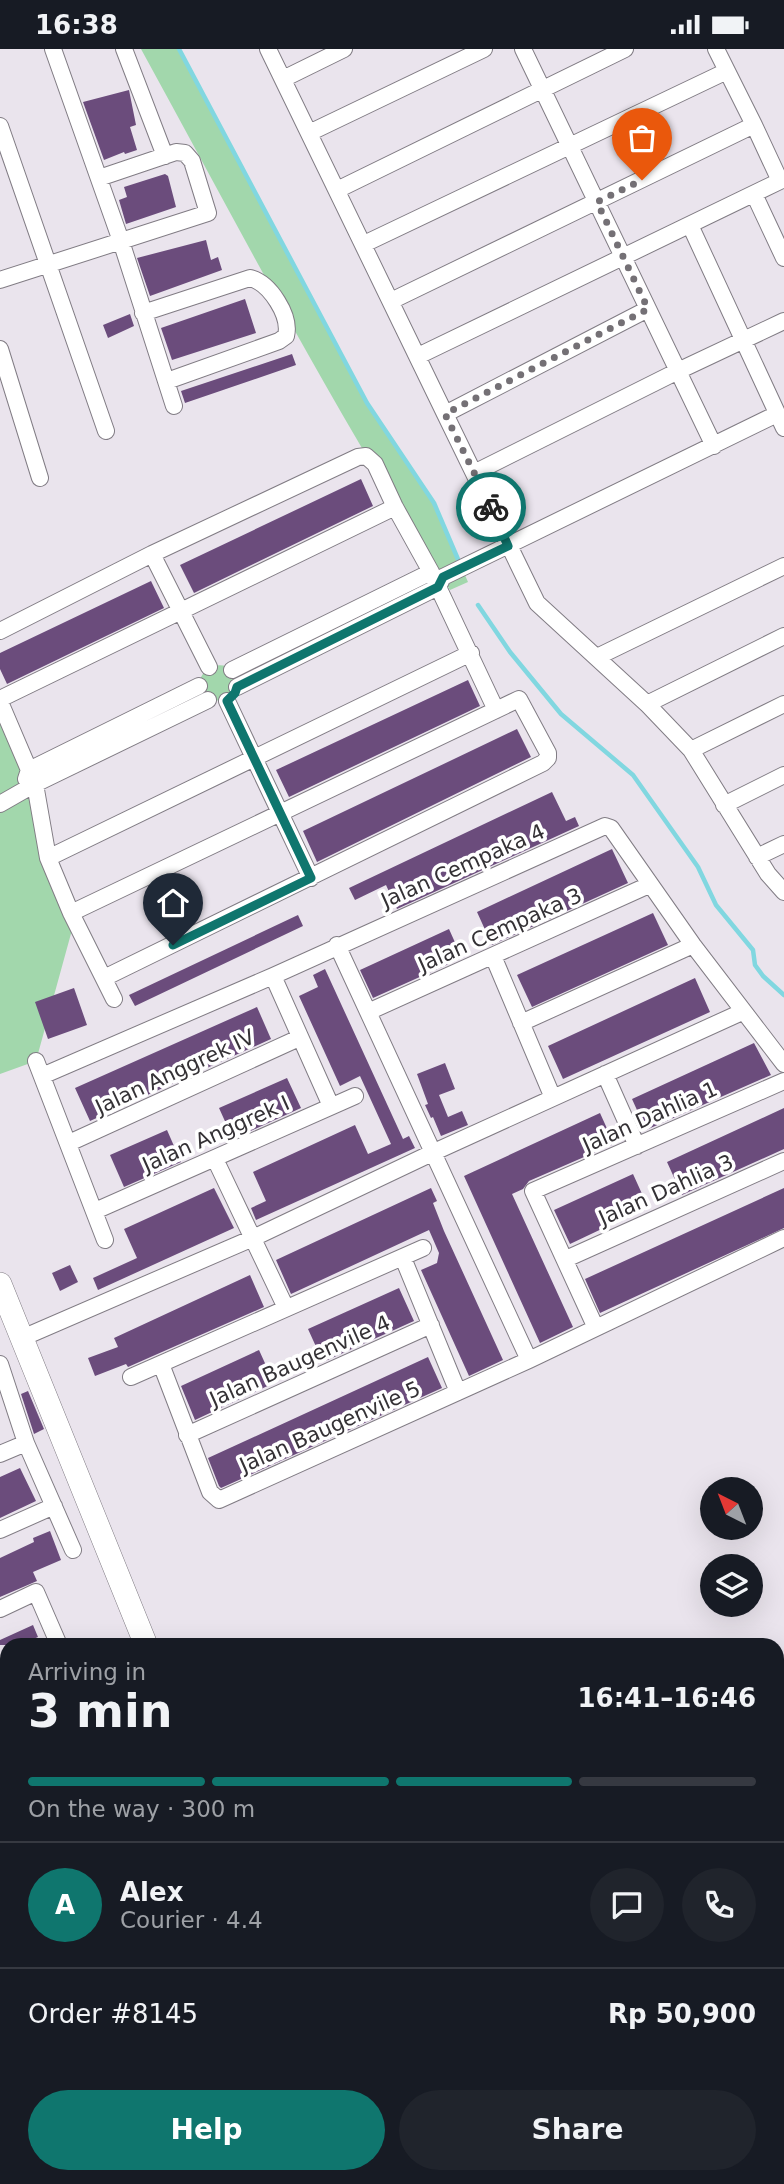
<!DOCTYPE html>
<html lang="en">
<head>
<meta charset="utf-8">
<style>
  :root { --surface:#171b24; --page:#20242c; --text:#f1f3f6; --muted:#9ea1a6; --line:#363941; --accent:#0f766e }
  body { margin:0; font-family:"DejaVu Sans",sans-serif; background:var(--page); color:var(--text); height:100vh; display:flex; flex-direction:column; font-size:26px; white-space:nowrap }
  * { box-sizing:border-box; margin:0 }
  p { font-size:23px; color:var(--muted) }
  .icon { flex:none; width:38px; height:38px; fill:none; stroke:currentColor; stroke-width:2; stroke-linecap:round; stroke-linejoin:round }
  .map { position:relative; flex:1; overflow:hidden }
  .drawer { position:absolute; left:0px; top:1589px; width:784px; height:546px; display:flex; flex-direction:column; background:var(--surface); border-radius:21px 21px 0 0; box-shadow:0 7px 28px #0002 }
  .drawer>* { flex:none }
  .needle { width:46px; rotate:318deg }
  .buttons { position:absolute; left:700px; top:1428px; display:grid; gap:14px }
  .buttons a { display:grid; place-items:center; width:63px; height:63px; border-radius:50%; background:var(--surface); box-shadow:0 7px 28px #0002; font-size:35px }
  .pin { position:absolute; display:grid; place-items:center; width:60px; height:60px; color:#fff; margin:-72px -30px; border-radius:50% 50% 50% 0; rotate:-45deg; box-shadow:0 0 7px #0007 }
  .pin .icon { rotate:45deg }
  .courier { position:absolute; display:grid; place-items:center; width:70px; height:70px; margin:-35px; border:5px solid #0f766e; border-radius:50%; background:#fff; color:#222; box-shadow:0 2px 9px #0007 }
  .overview em { font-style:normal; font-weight:700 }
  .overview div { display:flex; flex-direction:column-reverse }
  .overview { display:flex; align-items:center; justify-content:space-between; height:119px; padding:0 28px }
  h1 { font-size:46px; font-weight:700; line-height:52px }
  .bar { display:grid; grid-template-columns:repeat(4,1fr); gap:10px 7px; align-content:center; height:84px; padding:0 28px }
  .bar i { height:9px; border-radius:5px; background:var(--line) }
  .bar .current { background:var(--accent) }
  .bar p { grid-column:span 4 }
  .line { display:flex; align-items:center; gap:18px; padding:0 28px; border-top:2px solid var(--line) }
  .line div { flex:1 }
  .round { display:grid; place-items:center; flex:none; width:74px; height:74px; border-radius:37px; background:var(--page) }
  .primary-button { display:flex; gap:14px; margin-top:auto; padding:14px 28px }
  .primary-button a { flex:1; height:80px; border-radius:42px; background:var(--accent); color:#fff; font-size:28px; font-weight:700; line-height:80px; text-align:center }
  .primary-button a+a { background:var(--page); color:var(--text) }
  .status { display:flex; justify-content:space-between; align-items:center; height:49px; padding:0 35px; background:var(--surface); direction:ltr }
  .status svg { height:19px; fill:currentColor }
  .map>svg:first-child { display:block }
  .green { fill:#a2d7ac }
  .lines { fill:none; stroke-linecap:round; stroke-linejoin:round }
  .stream { stroke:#81d7e0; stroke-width:4.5 }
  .building { fill:#6b4c7c }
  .minor-casing { stroke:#817c84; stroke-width:18 }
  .secondary-casing { stroke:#817c84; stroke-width:24 }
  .minor { stroke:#fff; stroke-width:16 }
  .secondary { stroke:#fff; stroke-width:23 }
  .done { stroke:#747075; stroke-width:7; stroke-dasharray:0 12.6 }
  .route { stroke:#0f766e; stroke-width:9 }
  .labels { text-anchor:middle; stroke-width:7; stroke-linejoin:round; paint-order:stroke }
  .street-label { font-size:21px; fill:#343135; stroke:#fff }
</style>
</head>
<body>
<div class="status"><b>16:38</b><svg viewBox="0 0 49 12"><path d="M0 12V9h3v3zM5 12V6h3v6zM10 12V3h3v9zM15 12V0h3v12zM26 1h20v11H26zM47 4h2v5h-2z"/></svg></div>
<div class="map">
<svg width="784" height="2135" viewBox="0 0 784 2135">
  <rect width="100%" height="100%" fill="#eae4ed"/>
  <path class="green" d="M141 0H179L367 354 434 454 468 533 450 541C336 367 241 182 141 0Z
    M431 523 438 538 235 644 227 652 208 651 35 735 72 881 36 1012 0 1025V653L28 721 198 637C202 621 210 614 227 617Z"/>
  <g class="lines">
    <path class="stream" d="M179 0 367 354 434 454 460 515
      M478 556 510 603 561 665 633 726 698 818 716 856 753 901 755 916 763 927 784 946"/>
  </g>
  <path class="building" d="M129 41 136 76 130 78 137 101 125 105 124 103 104 111 83 53Z
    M165 125 168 127 176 158 126 175 119 151 127 148 124 138Z
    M206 191 211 211 218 208 222 221 150 247 137 209Z
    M245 250 256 284 172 311 161 279Z
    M130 265 134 277 108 289 103 276Z
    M292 305 296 316 185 354 181 342Z
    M361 430 373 457 194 544 180 516Z
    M151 532 164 559 7 635 0 620V604Z
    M468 631 480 657 289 748 276 721Z
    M517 680 531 708 317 813 303 782Z
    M552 743 566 772 575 768 579 777 397 860 386 836 355 851 349 839Z
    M612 800 628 834 492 896 477 863Z
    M653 864 668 896 532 958 517 926Z
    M298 866 303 877 135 957 129 946Z
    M449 880 462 909 373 949 360 921Z
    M325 920 403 1090 409 1087 415 1099 256 1171 251 1159 266 1152 253 1123 355 1076 368 1105 391 1095 360 1027 340 1037 299 947 318 938 313 926Z
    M695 929 710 963 563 1030 548 997Z
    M74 939 87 976 48 990 35 953Z
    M257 958 271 990 90 1072 75 1039Z
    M754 994 771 1026 646 1081 632 1050Z
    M445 1014 455 1040 439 1046 448 1068 462 1062 468 1076 441 1087 433 1068 431 1069 425 1056 428 1055 417 1025Z
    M287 1029 301 1059 233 1090 219 1059Z
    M784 1059V1100L682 1146 667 1113Z
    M600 1064 614 1095 529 1132 523 1140 512 1145 573 1278 540 1294 464 1127Z
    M167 1081 181 1113 124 1138 110 1106Z
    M633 1125 648 1158 570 1195 554 1161Z
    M214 1139 234 1179 98 1241 93 1229 137 1209 124 1180Z
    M431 1139 437 1152 433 1154 444 1182 503 1311 469 1327 421 1221 437 1214 439 1204 429 1181 291 1245 276 1211Z
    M784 1139V1179L600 1264 585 1230Z
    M70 1216 78 1233 60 1242 52 1224Z
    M250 1226 264 1258 128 1318 126 1315 95 1327 88 1309 118 1298 114 1289Z
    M399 1239 414 1272 323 1313 308 1280Z
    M259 1301 274 1334 195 1371 181 1337Z
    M428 1308 442 1339 221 1439 219 1437 208 1409Z
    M28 1342 44 1380 34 1385 21 1345Z
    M20 1419 36 1452 0 1469V1428Z
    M50 1482 61 1511 33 1523 37 1532 0 1548V1509L34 1493 33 1489Z
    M33 1576 38 1588 20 1596H0V1591Z"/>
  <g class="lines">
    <g class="minor-casing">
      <path id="minor" d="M53 0 121 192 174 357
        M124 0 165 107
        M268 0 445 365
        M523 0 714 397
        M716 0 727 22
        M283 30 344 0
        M0 77 106 382
        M309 84 484 0
        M337 141 625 0
        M754 145 784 209
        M690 176 784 379
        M364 195 727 22 754 76
        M0 231 208 164 192 112 185 104 176 103 99 129
        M391 252 754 76 780 132 418 307
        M648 260 445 365 537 554 647 655 691 701 768 825 784 843
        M143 264 250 229C270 234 291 267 286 287L279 292 167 332
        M0 300 40 429
        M476 423 678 322 784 272
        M152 505 209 618
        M0 582 152 505 358 408 366 407 375 415 395 458 431 523 496 661
        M597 608 784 517
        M232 621 431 523
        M237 638 438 538 443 528 777 365
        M0 650 395 458
        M227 652 311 829
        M0 653 35 735 48 809 71 864 114 950
        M647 655 784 587
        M691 701 784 655
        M26 730 29 721 199 637
        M0 755 35 735 208 651
        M724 756 784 726
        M757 808 784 795
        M48 809 471 604
        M71 864 519 650 548 704V709L543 714 104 929
        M337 896 529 1311
        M493 907 553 1049
        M273 927 331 1057
        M368 963 649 836
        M521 974 693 896
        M36 1012 105 1191
        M605 1025 637 1097
        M42 1027 273 927 605 777 611 779 693 896 784 1015
        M69 1094 299 989
        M215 1110 286 1259
        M95 1162 355 1047
        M403 1209 458 1343
        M566 1210 784 1112
        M595 1277 533 1142 784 1032
        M22 1289 253 1189 432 1104 742 963
        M0 1315 26 1394 73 1501
        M161 1315 210 1443 219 1451 529 1311 784 1189
        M131 1328 423 1199
        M187 1386 431 1276
        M0 1405 26 1394
        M0 1481 54 1457
        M0 1560 36 1543 59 1596
        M0 1641 7 1638
        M0 1690 7 1688
        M0 1716 7 1712
        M0 1799 7 1794
        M777 1831 784 1827
        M0 1880 7 1875
        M777 1910 784 1911
        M0 1957 7 1952
        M777 2024 784 2036
        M0 2046 7 2042
        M0 2099 7 2110
        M0 2120 8 2132
        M59 2128 64 2135
        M588 2128 592 2135
        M661 2128 665 2135
        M118 2135 129 2128
        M234 2135 244 2128
        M530 2135 542 2128"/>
    </g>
    <g class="secondary-casing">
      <path id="secondary" d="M0 1235 146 1596
        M412 2128 415 2135"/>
    </g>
    <use href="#minor" class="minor"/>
    <use href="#secondary" class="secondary"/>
  </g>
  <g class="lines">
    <path class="done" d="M491 458 445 365 648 260 597 153 642 131"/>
    <path class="route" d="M173 896 311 829 227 652 235 644 237 638 438 538 443 528 508 497 491 458"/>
  </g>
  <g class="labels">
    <g class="street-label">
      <text transform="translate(463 817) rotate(-24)" y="7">Jalan Cempaka 4</text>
      <text transform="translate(500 881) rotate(-24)" y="7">Jalan Cempaka 3</text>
      <text transform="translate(175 1023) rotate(-25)" y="7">Jalan Anggrek IV</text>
      <text transform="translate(650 1068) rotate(-24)" y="7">Jalan Dahlia 1</text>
      <text transform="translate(216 1085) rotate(-24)" y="7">Jalan Anggrek I</text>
      <text transform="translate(666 1141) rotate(-24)" y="7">Jalan Dahlia 3</text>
      <text transform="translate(300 1312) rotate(-24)" y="7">Jalan Baugenvile 4</text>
      <text transform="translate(330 1378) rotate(-24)" y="7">Jalan Baugenvile 5</text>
    </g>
  </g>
</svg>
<div class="buttons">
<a><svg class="needle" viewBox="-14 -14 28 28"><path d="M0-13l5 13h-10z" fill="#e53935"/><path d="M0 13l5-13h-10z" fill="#9ea1a6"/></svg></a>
<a><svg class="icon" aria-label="layers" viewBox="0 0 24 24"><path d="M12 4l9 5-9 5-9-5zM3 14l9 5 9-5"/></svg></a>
</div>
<div class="pin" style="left:642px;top:131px;background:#ea580c"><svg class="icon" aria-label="bag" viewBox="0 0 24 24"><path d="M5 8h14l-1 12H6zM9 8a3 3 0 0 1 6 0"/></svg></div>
<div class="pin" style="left:173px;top:896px;background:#1f2937"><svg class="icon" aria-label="home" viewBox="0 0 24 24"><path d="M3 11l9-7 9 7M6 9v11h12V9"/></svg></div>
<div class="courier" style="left:491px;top:458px"><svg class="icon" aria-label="bike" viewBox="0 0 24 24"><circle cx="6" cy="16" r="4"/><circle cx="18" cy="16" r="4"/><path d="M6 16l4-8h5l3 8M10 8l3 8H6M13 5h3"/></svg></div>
<section class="drawer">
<div class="overview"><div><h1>3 min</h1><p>Arriving in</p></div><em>16:41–16:46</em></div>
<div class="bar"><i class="current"></i><i class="current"></i><i class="current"></i><i></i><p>On the way · 300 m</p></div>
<div class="line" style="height:126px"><b class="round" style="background:var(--accent);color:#fff">A</b><div><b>Alex</b><p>Courier · 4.4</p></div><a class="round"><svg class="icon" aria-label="chat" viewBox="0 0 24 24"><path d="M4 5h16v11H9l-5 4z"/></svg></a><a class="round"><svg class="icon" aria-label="phone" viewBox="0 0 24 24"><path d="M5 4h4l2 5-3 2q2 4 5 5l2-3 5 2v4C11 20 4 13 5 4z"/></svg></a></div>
<div class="line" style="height:91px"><div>Order #8145</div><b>Rp 50,900</b></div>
<div class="primary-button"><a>Help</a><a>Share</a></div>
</section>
</div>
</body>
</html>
